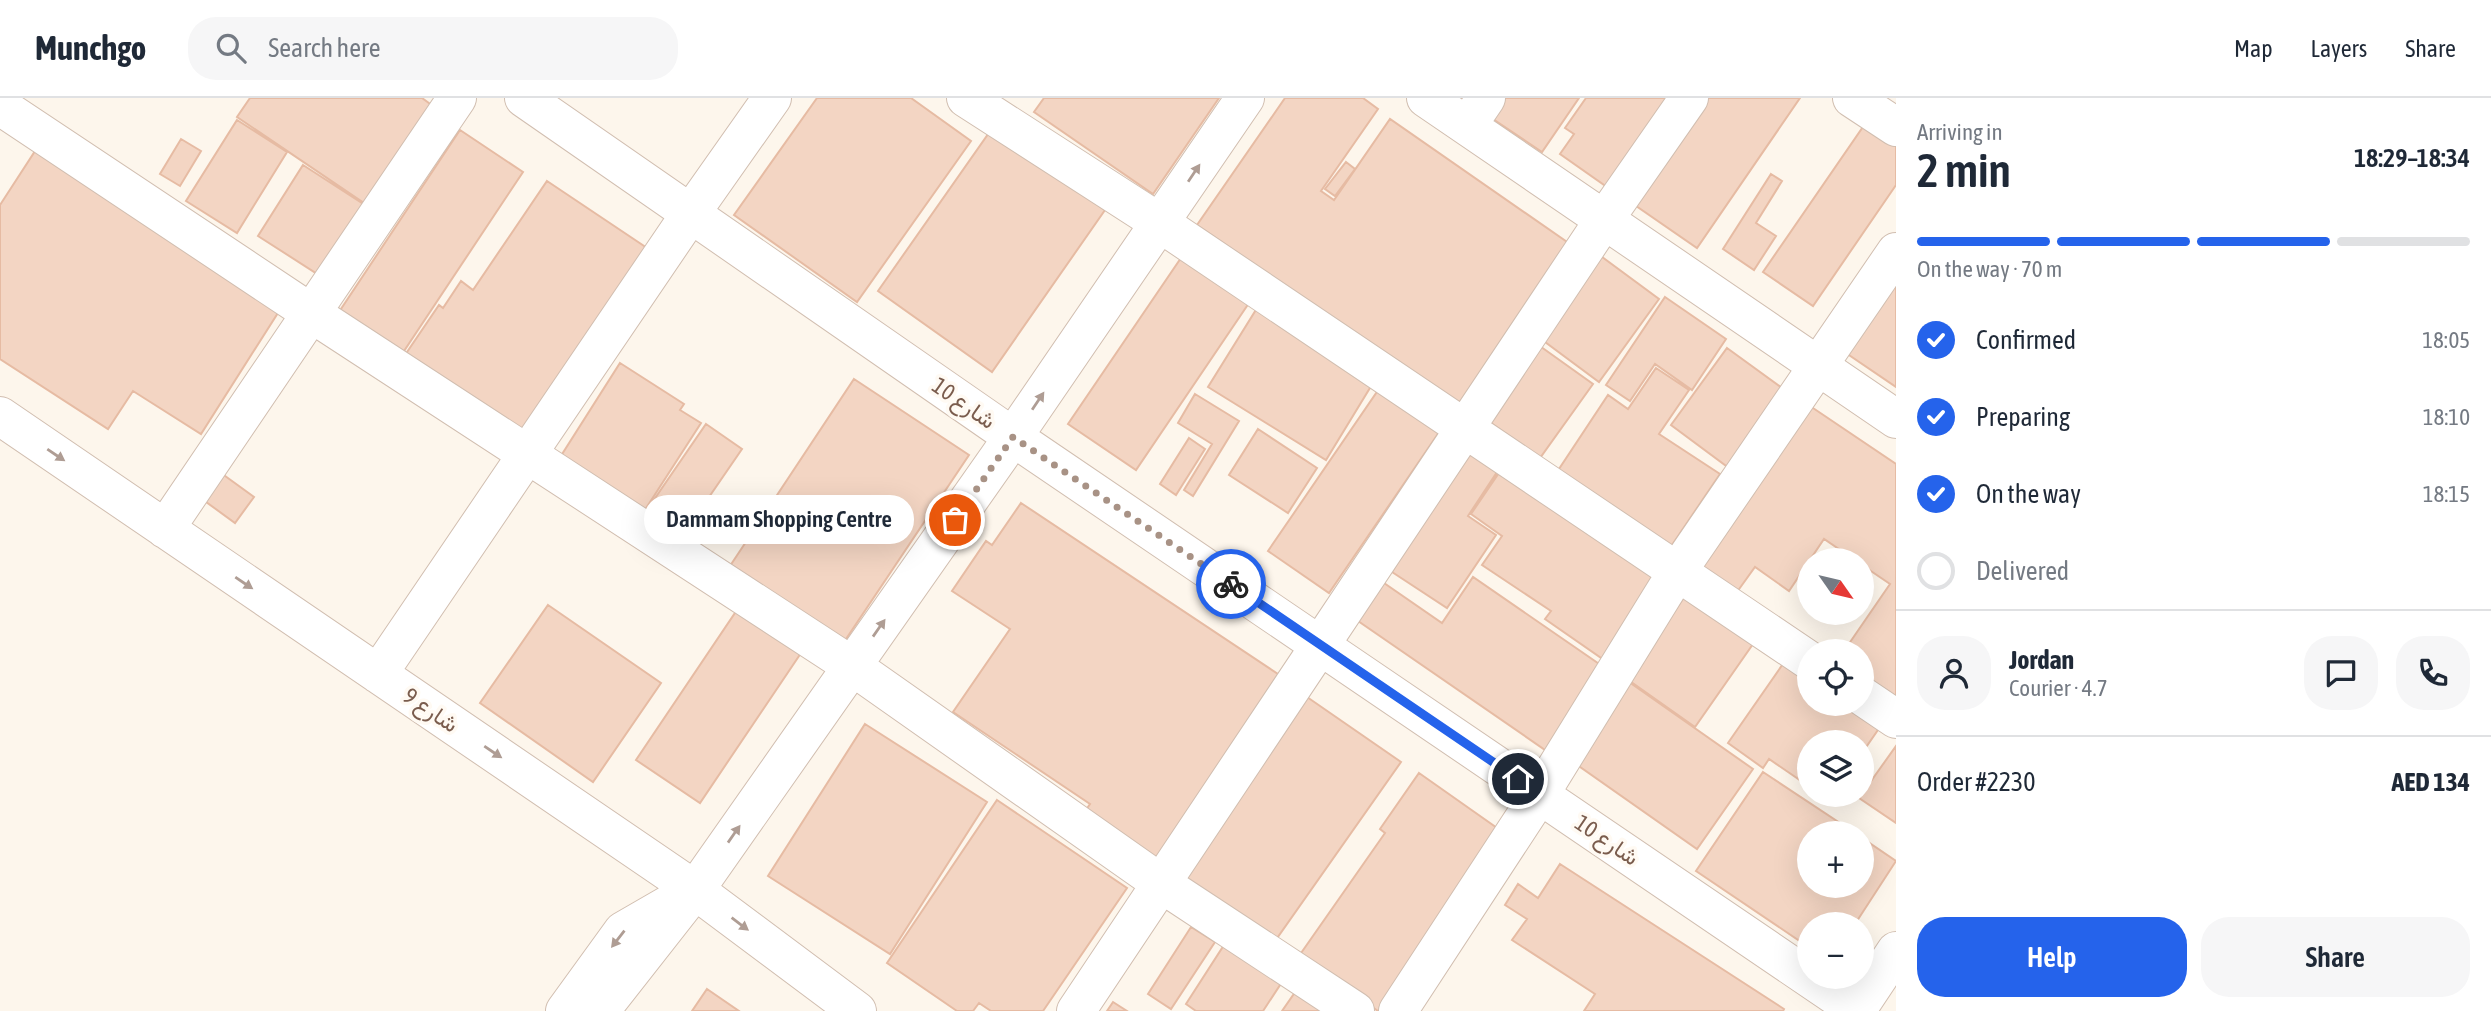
<!DOCTYPE html>
<html lang="en">
<head>
<meta charset="utf-8">
<style>
  :root { --surface:#fff; --page:#f6f6f7; --text:#1f2937; --muted:#747a83; --line:#e0e1e3; --accent:#2563eb }
  body { margin:0; font-family:"Asap Condensed",Vazirmatn,sans-serif; background:var(--page); color:var(--text); height:100vh; display:flex; flex-direction:column; font-size:26px; white-space:nowrap }
  * { box-sizing:border-box; margin:0 }
  p { font-size:23px; color:var(--muted) }
  .icon { flex:none; width:38px; height:38px; fill:none; stroke:currentColor; stroke-width:2; stroke-linecap:round; stroke-linejoin:round }
  .map { position:relative; flex:1; overflow:hidden }
  .side { display:flex; flex-direction:column; background:var(--surface); width:595px }
  .side>* { flex:none }
  .needle { width:46px; rotate:124deg }
  .tools { position:absolute; left:1797px; top:450px; display:grid; gap:14px }
  .tools a { display:grid; place-items:center; width:77px; height:77px; border-radius:50%; background:var(--surface); box-shadow:0 7px 28px #0002; font-size:35px }
  .pin { position:absolute; display:grid; place-items:center; width:60px; height:60px; color:#fff; margin:-30px; border:4px solid #fff; border-radius:50%; box-shadow:0 2px 7px #0007 }
  .courier { position:absolute; display:grid; place-items:center; width:70px; height:70px; margin:-35px; border:5px solid #2563eb; border-radius:50%; background:#fff; color:#222; box-shadow:0 2px 9px #0007 }
  .bubble { position:absolute; height:49px; border-radius:24px; background:var(--surface); box-shadow:0 7px 28px #0002; font-size:23px; font-weight:600; line-height:49px; text-align:center }
  .head em { font-style:normal; font-weight:600 }
  .head div { display:flex; flex-direction:column-reverse }
  .head { display:flex; align-items:center; justify-content:space-between; height:119px; padding:0 21px }
  h1 { font-size:46px; font-weight:600; line-height:52px }
  .bar { display:grid; grid-template-columns:repeat(4,1fr); gap:10px 7px; align-content:center; height:84px; padding:0 21px }
  .bar i { height:9px; border-radius:5px; background:var(--line) }
  .bar .current { background:var(--accent) }
  .bar p { grid-column:span 4 }
  .line { display:flex; align-items:center; gap:18px; padding:0 21px; border-top:2px solid var(--line) }
  .line div { flex:1 }
  .round { display:grid; place-items:center; flex:none; width:74px; height:74px; border-radius:28px; background:var(--page) }
  ol { padding:0 21px; list-style:none }
  li { display:flex; align-items:center; gap:21px; height:77px }
  li p { margin-inline-start:auto }
  li .icon { padding:7px; border-radius:50%; background:var(--accent); color:#fff; stroke-width:4 }
  li:last-child { color:var(--muted) }
  li i { width:38px; height:38px; border:4px solid var(--line); border-radius:50% }
  .button { display:flex; gap:14px; margin-top:auto; padding:14px 21px }
  .button a { flex:1; height:80px; border-radius:28px; background:var(--accent); color:#fff; font-size:28px; font-weight:600; line-height:80px; text-align:center }
  .button a+a { background:var(--page); color:var(--text) }
  header { display:flex; align-items:center; gap:42px; box-sizing:border-box; height:98px; padding:0 35px; background:var(--surface); border-bottom:2px solid var(--line) }
  header strong { font-size:33px }
  nav { display:flex; gap:38px; margin-inline-start:auto; font-size:24px }
  .search { width:490px; height:63px; background:var(--page); display:flex; align-items:center; gap:18px; box-sizing:border-box; padding:0 24px; border-radius:28px; color:var(--muted); font-size:26px }
  main { display:flex; flex:1; min-height:0 }
  .map>svg:first-child { display:block }
  .building { fill:#f3d5c3; stroke:#e6bba3; stroke-width:2 }
  .lines { fill:none; stroke-linecap:round; stroke-linejoin:round }
  .minor-casing { stroke:#d1beb0; stroke-width:40 }
  .minor { stroke:#fff; stroke-width:38 }
  .oneway { fill:#af9d94 }
  .done { stroke:#a89285; stroke-width:7; stroke-dasharray:0 12.6 }
  .route { stroke:#2563eb; stroke-width:9 }
  .labels { text-anchor:middle; stroke-width:7; stroke-linejoin:round; paint-order:stroke }
  .street-label { font-size:23px; fill:#7a5c4d; stroke:#fffaf3 }
</style>
</head>
<body>
<header>
<strong>Munchgo</strong>
<div class="search"><svg class="icon" aria-label="search" viewBox="0 0 24 24"><circle cx="10" cy="10" r="6"/><path d="M15 15l6 6"/></svg>Search here</div>
<nav><a>Map</a><a>Layers</a><a>Share</a></nav>
</header>
<main>
<div class="map">
<svg width="1896" height="913" viewBox="0 0 1896 913">
  <rect width="100%" height="100%" fill="#fdf6ec"/>
  <path class="building" d="M250 0H422L437 11 370 109 237 19Z
    M817 0H911L971 43 857 204 734 117Z
    M1044 0H1219L1153 96 1034 14Z
    M1285 0H1363L1378 11 1321 93 1334 102 1390 21 1570 146 1458 307 1197 127Z
    M1495 0H1579L1542 54 1484 15Z
    M1586 0H1686L1617 96 1560 56 1574 36 1565 30Z
    M1696 0H1800L1697 150 1626 101Z
    M237 22 287 54 237 135 186 103Z
    M1865 26 1896 47V87L1813 208 1763 174Z
    M460 32 523 74 398 262 335 220Z
    M991 32 1105 112 992 274 878 193Z
    M181 41 201 53 180 88 160 76Z
    M39 47 283 207 201 336 133 293 108 331 0 261V107Z
    M1346 64 1355 71 1335 98 1325 91Z
    M303 67 368 109 322 179 258 138Z
    M1771 76 1782 83 1756 125 1776 138 1754 172 1723 151Z
    M547 83 656 156 529 345 403 260 439 207 443 210 461 183 473 192Z
    M1598 156 1659 201 1599 284 1537 238Z
    M1183 157 1251 202 1136 372 1068 326Z
    M1896 183V289L1846 255Z
    M1665 199 1726 241 1692 292 1655 266 1630 303 1606 287Z
    M1259 207 1376 280 1326 362 1208 289Z
    M1537 246 1593 286 1540 360 1484 320Z
    M1727 250 1789 295 1733 373 1671 327Z
    M620 265 684 306 680 312 701 325 643 415 559 361Z
    M1656 270 1689 292 1659 336 1720 376 1670 450 1557 374 1608 297 1628 311Z
    M854 281 969 357 844 544 730 468Z
    M1381 288 1442 330 1329 495 1268 453Z
    M1195 296 1239 323 1193 398 1184 392 1212 346 1178 325Z
    M1810 308 1896 366V620L1862 594V553H1844L1890 486 1862 467V462H1855L1824 441 1789 493 1755 469 1737 494 1701 470Z
    M706 326 742 351 685 434 649 409Z
    M1258 331 1317 370 1288 415 1229 377Z
    M1189 340 1205 351 1176 397 1160 386Z
    M1463 343 1501 368 1468 418 1496 437 1447 510 1392 474Z
    M1503 369 1665 480 1607 564 1545 521 1551 513 1482 467 1502 438 1471 416Z
    M221 375 254 399 235 425 202 401Z
    M1021 405 1281 578 1153 771 1079 722 1090 706 953 614 1010 531 952 493 986 443 992 447Z
    M1371 476 1442 525 1473 479 1605 570 1548 654 1345 514Z
    M1685 498 1753 546 1695 629 1627 581Z
    M548 507 661 585 593 684 480 605Z
    M737 512 801 555 700 705 636 662Z
    M1785 563 1810 580V606H1846L1880 629 1862 655V644H1810V689L1769 661 1763 670 1728 645Z
    M1629 584 1753 671 1697 751 1573 664Z
    M1307 599 1401 664 1275 843 1182 777Z
    M865 626 987 704 890 856 768 778Z
    M1896 648V725L1859 700Z
    M1763 674 1855 735H1810V788H1862V740L1896 763 1855 826H1810V850L1696 773Z
    M1419 675 1507 737 1384 913H1378L1299 858 1385 735 1380 731Z
    M997 702 1127 790 1043 913H991L979 905 973 913H957L887 865Z
    M1560 766 1784 911 1783 913H1584L1595 896 1512 842 1527 821 1505 807 1518 786 1538 800Z
    M1191 829 1215 844 1171 911 1148 896Z
    M1226 844 1284 881 1263 913H1196L1186 906Z
    M1298 890 1329 913H1282Z
    M707 891 739 913H692Z
    M1113 904 1127 913H1107Z"/>
  <g class="lines">
    <g class="minor-casing">
      <path id="minor" d="M524 0 1013 339 1858 913
        M966 0 1160 125 1810 563
        M1426 0 1896 321
        M1852 0 1896 29
        M0 8 311 215 852 568 1162 786 1355 913
        M1467 28 1486 0
        M0 318 695 792 857 913
        M165 431 457 0
        M378 576 691 115 772 0
        M1862 598 1896 621
        M565 913 623 833 675 803
        M600 913 695 792 1013 339 1245 0
        M1076 913 1604 122 1689 0
        M1398 913 1540 696 1677 474 1896 154
        M1856 913 1896 853"/>
    </g>
    <use href="#minor" class="minor"/>
  </g>
  <defs><path id="oneway-solid" d="M-6-.8H1V-3.2L6.5 0L1 3.2V.8H-6Z" transform="scale(1.75)"/></defs>
  <g class="oneway">
    <use href="#oneway-solid" transform="translate(1194 75) rotate(-56)"/>
    <use href="#oneway-solid" transform="translate(1038 303) rotate(-56)"/>
    <use href="#oneway-solid" transform="translate(56 357) rotate(34)"/>
    <use href="#oneway-solid" transform="translate(244 485) rotate(34)"/>
    <use href="#oneway-solid" transform="translate(879 530) rotate(-55)"/>
    <use href="#oneway-solid" transform="translate(493 654) rotate(34)"/>
    <use href="#oneway-solid" transform="translate(734 736) rotate(-55)"/>
    <use href="#oneway-solid" transform="translate(740 826) rotate(37)"/>
    <use href="#oneway-solid" transform="translate(618 841) rotate(128)"/>
  </g>
  <g class="lines">
    <path class="done" d="M955 422 1013 339 1231 486"/>
    <path class="route" d="M1231 486 1518 681"/>
  </g>
  <g class="labels">
    <g class="street-label">
      <text transform="translate(964 305) rotate(35)" y="8">شارع 10</text>
      <text transform="translate(431 612) rotate(34)" y="8">شارع 9</text>
      <text transform="translate(1607 742) rotate(34)" y="8">شارع 10</text>
    </g>
  </g>
</svg>
<div class="tools">
<a><svg class="needle" viewBox="-14 -14 28 28"><path d="M0-13l5 13h-10z" fill="#e53935"/><path d="M0 13l5-13h-10z" fill="#747a83"/></svg></a>
<a><svg class="icon" aria-label="locate" viewBox="0 0 24 24"><circle cx="12" cy="12" r="6"/><path d="M12 2v4M12 18v4M2 12h4M18 12h4"/></svg></a>
<a><svg class="icon" aria-label="layers" viewBox="0 0 24 24"><path d="M12 4l9 5-9 5-9-5zM3 14l9 5 9-5"/></svg></a>
<a>+</a>
<a>−</a>
</div>
<div class="pin" style="left:955px;top:422px;background:#ea580c"><svg class="icon" aria-label="bag" viewBox="0 0 24 24"><path d="M5 8h14l-1 12H6zM9 8a3 3 0 0 1 6 0"/></svg></div>
<div class="pin" style="left:1518px;top:681px;background:#1f2937"><svg class="icon" aria-label="home" viewBox="0 0 24 24"><path d="M3 11l9-7 9 7M6 9v11h12V9"/></svg></div>
<div class="courier" style="left:1231px;top:486px"><svg class="icon" aria-label="bike" viewBox="0 0 24 24"><circle cx="6" cy="16" r="4"/><circle cx="18" cy="16" r="4"/><path d="M6 16l4-8h5l3 8M10 8l3 8H6M13 5h3"/></svg></div>
<div class="bubble" style="left:644px;top:397px;width:270px">Dammam Shopping Centre</div>
</div>
<section class="side">
<div class="head"><div><h1>2 min</h1><p>Arriving in</p></div><em>18:29–18:34</em></div>
<div class="bar"><i class="current"></i><i class="current"></i><i class="current"></i><i></i><p>On the way · 70 m</p></div>
<ol>
<li><svg class="icon" aria-label="check" viewBox="0 0 24 24"><path d="M5 12l5 5 9-10"/></svg>Confirmed<p>18:05</p></li>
<li><svg class="icon" aria-label="check" viewBox="0 0 24 24"><path d="M5 12l5 5 9-10"/></svg>Preparing<p>18:10</p></li>
<li><svg class="icon" aria-label="check" viewBox="0 0 24 24"><path d="M5 12l5 5 9-10"/></svg>On the way<p>18:15</p></li>
<li><i></i>Delivered</li>
</ol>
<div class="line" style="height:126px"><a class="round"><svg class="icon" aria-label="person" viewBox="0 0 24 24"><circle cx="12" cy="8" r="4"/><path d="M4 21q1-7 8-7t8 7"/></svg></a><div><b>Jordan</b><p>Courier · 4.7</p></div><a class="round"><svg class="icon" aria-label="chat" viewBox="0 0 24 24"><path d="M4 5h16v11H9l-5 4z"/></svg></a><a class="round"><svg class="icon" aria-label="phone" viewBox="0 0 24 24"><path d="M5 4h4l2 5-3 2q2 4 5 5l2-3 5 2v4C11 20 4 13 5 4z"/></svg></a></div>
<div class="line" style="height:91px"><div>Order #2230</div><b>AED 134</b></div>
<div class="button"><a>Help</a><a>Share</a></div>
</section>
</main>
</body>
</html>
